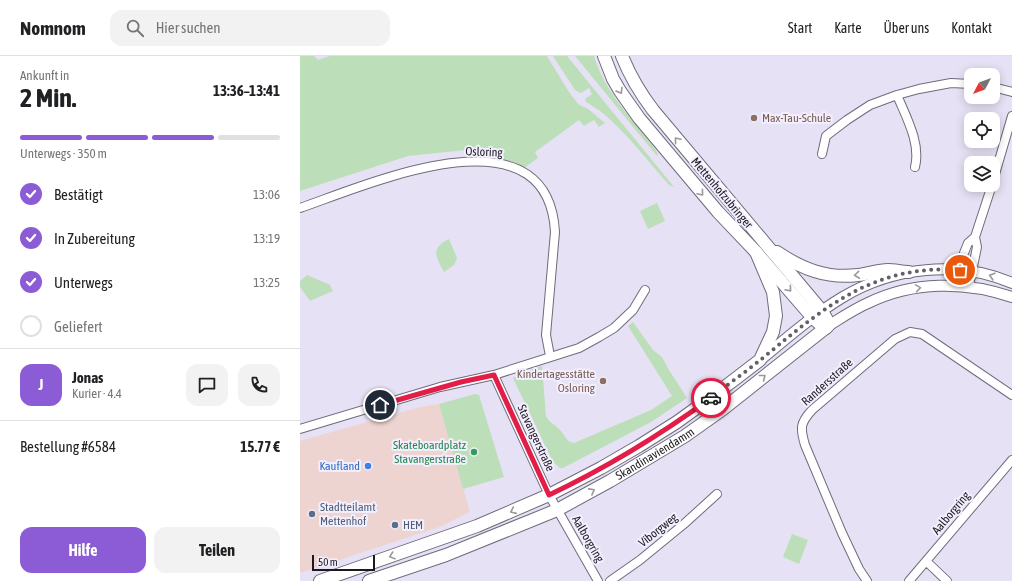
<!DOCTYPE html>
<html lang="de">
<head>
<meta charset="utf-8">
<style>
  :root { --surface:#fff; --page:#f2f2f2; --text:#202124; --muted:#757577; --line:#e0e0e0; --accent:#8b5cd6 }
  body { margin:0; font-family:"Asap Condensed",sans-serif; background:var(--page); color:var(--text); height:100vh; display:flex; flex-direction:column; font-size:15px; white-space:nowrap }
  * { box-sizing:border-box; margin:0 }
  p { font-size:13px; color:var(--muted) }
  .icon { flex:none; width:22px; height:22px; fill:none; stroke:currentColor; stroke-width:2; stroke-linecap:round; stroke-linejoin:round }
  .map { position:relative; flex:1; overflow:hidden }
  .details { display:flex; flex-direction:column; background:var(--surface); width:300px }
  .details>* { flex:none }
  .needle { width:26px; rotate:229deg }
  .controls { position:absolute; left:664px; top:12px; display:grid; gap:8px }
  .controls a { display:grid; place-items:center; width:36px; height:36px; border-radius:8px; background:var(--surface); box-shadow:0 2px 10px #0003; font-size:20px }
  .scale { position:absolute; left:12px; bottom:10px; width:63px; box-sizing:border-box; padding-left:4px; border:2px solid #1c1a20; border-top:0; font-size:11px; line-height:14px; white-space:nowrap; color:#1c1a20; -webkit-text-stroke:3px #f3effe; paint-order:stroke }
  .pin { position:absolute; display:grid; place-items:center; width:34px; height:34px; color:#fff; margin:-17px; border:2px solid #fff; border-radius:50%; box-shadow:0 1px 4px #0007 }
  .courier { position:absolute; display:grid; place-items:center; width:40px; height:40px; margin:-20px; border:3px solid #e11d48; border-radius:50%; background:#fff; color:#222; box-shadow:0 1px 5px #0007 }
  .head em { font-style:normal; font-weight:700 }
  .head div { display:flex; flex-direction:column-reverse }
  .head { display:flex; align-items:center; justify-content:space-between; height:68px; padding:0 20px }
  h1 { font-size:26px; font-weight:700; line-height:30px }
  .bar { display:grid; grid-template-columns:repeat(4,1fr); gap:6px 4px; align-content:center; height:48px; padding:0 20px }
  .bar i { height:5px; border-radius:3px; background:var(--line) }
  .bar .selected { background:var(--accent) }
  .bar p { grid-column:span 4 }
  .line { display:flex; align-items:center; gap:10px; padding:0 20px; border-top:1px solid var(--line) }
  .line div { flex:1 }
  .round { display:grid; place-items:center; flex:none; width:42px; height:42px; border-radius:12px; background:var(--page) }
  ol { padding:0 20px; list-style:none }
  li { display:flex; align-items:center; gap:12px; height:44px }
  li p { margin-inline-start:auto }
  li .icon { padding:4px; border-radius:50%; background:var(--accent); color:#fff; stroke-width:4 }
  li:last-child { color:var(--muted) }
  li i { width:22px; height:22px; border:2px solid var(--line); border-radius:50% }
  .cta { display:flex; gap:8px; margin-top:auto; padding:8px 20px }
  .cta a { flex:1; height:46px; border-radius:12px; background:var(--accent); color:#fff; font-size:16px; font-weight:700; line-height:46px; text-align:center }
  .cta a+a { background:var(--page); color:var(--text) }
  header { display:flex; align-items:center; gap:24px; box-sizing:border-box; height:56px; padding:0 20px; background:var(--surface); border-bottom:1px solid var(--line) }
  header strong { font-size:19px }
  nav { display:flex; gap:22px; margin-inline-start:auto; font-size:14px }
  .search { width:280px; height:36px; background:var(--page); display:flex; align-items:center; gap:10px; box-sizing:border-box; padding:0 14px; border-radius:12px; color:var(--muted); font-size:15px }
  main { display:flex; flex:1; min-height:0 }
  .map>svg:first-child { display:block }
  .commercial { fill:#eed4d0 }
  .green { fill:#bcdfba }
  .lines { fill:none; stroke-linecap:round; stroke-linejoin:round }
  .minor-casing { stroke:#706b7b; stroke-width:10 }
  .tertiary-casing { stroke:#706b7b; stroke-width:12 }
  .secondary-casing { stroke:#706b7b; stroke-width:14 }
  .minor { stroke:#fff; stroke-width:8 }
  .tertiary { stroke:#fff; stroke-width:10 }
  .secondary { stroke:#fff; stroke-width:12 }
  .oneway { stroke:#99989b }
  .done { stroke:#63606a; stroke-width:4; stroke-dasharray:0 7.2 }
  .route { stroke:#e11d48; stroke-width:5 }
  .education-dot { fill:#8d6e63; stroke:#f3effe; stroke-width:1.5 }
  .leisure-dot { fill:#2e9e5b; stroke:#f3effe; stroke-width:1.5 }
  .shop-dot { fill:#3f7fe0; stroke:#f3effe; stroke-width:1.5 }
  .service-dot { fill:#5c6f8a; stroke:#f3effe; stroke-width:1.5 }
  .labels { text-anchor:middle; stroke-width:4; stroke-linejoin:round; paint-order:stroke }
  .education-label { font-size:12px; fill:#785e54; stroke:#f3effe; text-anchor:start }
  .street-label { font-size:12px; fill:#1c1a20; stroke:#f3effe }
  .leisure-label { font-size:12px; fill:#27864d; stroke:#f3effe; text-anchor:end }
  .shop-label { font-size:12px; fill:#366cbe; stroke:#f3effe; text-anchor:end }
  .service-label { font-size:12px; fill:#4e5e75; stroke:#f3effe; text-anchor:start }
</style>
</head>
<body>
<header>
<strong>Nomnom</strong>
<div class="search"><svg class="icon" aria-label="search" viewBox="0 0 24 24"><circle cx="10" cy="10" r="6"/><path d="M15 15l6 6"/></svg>Hier suchen</div>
<nav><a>Start</a><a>Karte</a><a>Über uns</a><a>Kontakt</a></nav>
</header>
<main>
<section class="details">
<div class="head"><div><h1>2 Min.</h1><p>Ankunft in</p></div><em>13:36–13:41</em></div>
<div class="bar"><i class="selected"></i><i class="selected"></i><i class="selected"></i><i></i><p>Unterwegs · 350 m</p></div>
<ol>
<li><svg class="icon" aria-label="check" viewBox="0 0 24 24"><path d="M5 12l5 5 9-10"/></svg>Bestätigt<p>13:06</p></li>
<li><svg class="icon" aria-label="check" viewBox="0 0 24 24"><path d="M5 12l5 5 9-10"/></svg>In Zubereitung<p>13:19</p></li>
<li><svg class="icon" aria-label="check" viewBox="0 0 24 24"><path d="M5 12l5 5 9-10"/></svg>Unterwegs<p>13:25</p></li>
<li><i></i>Geliefert</li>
</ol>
<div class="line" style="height:72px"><b class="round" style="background:var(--accent);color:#fff">J</b><div><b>Jonas</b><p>Kurier · 4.4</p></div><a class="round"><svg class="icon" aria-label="chat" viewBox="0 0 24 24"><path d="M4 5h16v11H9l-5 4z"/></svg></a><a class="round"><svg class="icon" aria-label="phone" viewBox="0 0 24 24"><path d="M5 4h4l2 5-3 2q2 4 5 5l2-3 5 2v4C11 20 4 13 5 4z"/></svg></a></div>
<div class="line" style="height:52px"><div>Bestellung #6584</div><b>15.77 €</b></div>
<div class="cta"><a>Hilfe</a><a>Teilen</a></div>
</section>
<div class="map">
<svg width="712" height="525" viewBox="0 0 712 525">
  <rect width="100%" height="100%" fill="#e6e1f4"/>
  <path class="commercial" d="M139 348 170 456 139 471 0 517V385L120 351Z"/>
  <path class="green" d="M0 0H14L18 4 30 0H247L269 36 278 48 288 53 305 67 299 71 294 64 284 70 279 64 235 96 238 102 224 112 206 105 190 102 191 96 166 94 108 100 0 135Z
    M253 0H267L374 131 369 129C348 105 328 79 304 58 298 53 292 50 286 46L285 43 292 38 289 32 281 37 275 34Z
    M275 0H294C304 35 331 61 353 90L358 98 357 100Z
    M357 147 365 165 348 173 340 155Z
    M149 183 157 202 154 209 144 216C136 201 130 192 149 183Z
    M7 219 30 229 33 235 10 245 0 231V225Z
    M333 266 353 294 362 301 369 314 387 342 351 366 263 412H260L253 406 213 322 221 317 242 310 246 360C250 368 255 368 260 374 265 379 266 386 274 387L351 354 372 340 328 270Z
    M175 338 179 339 204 421 163 433 139 348Z
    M492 478 508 484 499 508 483 501Z"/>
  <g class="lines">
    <g class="minor-casing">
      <path id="minor" d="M693 31 712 36
        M597 39C606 61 621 87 615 111
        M522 98 526 80 547 64 570 49 597 39 619 33 651 27 671 28
        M693 125 712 60
        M0 152C67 129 248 48 255 176L246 279 250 300
        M657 230 664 197 668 187 675 181
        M669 230 677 191 675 181 692 129
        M194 319 249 439 298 525
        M0 373 140 331 194 319 279 292 299 281 314 272 333 254 345 234
        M626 505 647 525
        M310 525 340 504 384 468 417 438
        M567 525 559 513 542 477 505 389C500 372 500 367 512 354L595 283 610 276 622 278 712 339
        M609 525 712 404"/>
    </g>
    <g class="tertiary-casing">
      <path id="tertiary" d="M528 270C541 262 554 253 568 247 613 225 665 225 712 241
        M460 304C487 282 513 259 543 241 593 211 658 204 712 227"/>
    </g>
    <g class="secondary-casing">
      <g id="secondary">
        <path d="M304 0 313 23 320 35 339 62 418 156 456 196 513 262 521 269 526 272"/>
        <path d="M477 196C502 213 527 223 558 219 568 218 578 214 588 214 595 214 602 216 609 216"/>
        <path d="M20 525 177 470 249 439 301 412 339 390 377 366 409 343 460 304 473 276 476 260 473 236 456 196"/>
        <path id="s1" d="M69 525 146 499 235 463 257 454 310 425 385 380 423 353 528 270 527 264 522 255 353 54C340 37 330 20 322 0"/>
      </g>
    </g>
    <use href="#minor" class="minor"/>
    <use href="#tertiary" class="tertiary"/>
    <use href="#secondary" class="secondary"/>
  </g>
  <defs><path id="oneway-chevron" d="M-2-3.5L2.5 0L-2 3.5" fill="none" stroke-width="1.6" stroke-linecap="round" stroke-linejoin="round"/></defs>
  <g class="oneway">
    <use href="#oneway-chevron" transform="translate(320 35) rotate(59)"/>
    <use href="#oneway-chevron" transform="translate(377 84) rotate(-130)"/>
    <use href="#oneway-chevron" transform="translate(401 137) rotate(50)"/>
    <use href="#oneway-chevron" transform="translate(557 219) rotate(174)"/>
    <use href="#oneway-chevron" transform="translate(692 220) rotate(-164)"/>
    <use href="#oneway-chevron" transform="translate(618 232) rotate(-9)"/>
    <use href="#oneway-chevron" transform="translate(489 233) rotate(49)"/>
    <use href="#oneway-chevron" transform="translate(463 321) rotate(-38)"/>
    <use href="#oneway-chevron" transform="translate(292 435) rotate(-28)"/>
    <use href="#oneway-chevron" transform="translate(213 455) rotate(156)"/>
    <use href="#oneway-chevron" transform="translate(92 500) rotate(161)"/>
  </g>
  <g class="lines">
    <path class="done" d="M411 342C428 328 447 315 464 301 526 250 575 208 660 214"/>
    <path class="route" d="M80 349 161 326 194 319 249 439C306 412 360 379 411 342"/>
  </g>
  <g class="education-dot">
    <circle cx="454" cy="62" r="4"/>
    <circle cx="303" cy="325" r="4"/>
  </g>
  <circle class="leisure-dot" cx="174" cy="396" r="4"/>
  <circle class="shop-dot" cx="68" cy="410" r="4"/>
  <g class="service-dot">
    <circle cx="12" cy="458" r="4"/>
    <circle cx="95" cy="469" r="4"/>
  </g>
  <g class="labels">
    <g class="education-label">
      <text x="462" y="66">Max-Tau-Schule</text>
      <text x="295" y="322" text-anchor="end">Kindertagesstätte<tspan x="295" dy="14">Osloring</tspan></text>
    </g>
    <g class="street-label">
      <text transform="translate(184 96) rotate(2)" y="4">Osloring</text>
      <text transform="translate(422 137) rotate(50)" y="4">Mettenhofzubringer</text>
      <text transform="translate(527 326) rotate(-42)" y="4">Randersstraße</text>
      <text transform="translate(236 382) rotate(65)" y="4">Stavangerstraße</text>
      <text dy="4" stroke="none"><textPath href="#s1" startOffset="314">Skandinaviendamm</textPath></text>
      <text transform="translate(651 457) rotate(-50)" y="4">Aalborgring</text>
      <text transform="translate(358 474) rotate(-39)" y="4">Viborgweg</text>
      <text transform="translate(288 483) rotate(60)" y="4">Aalborgring</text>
    </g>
    <g class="leisure-label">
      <text x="166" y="393">Skateboardplatz<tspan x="166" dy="14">Stavangerstraße</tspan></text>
    </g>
    <g class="shop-label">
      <text x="60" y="414">Kaufland</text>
    </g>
    <g class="service-label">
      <text x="20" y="455">Stadtteilamt<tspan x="20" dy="14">Mettenhof</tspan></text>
      <text x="103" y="473">HEM</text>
    </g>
  </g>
</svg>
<div class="controls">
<a><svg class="needle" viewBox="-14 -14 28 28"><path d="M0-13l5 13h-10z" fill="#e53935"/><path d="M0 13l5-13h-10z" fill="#757577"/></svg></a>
<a><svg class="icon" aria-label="locate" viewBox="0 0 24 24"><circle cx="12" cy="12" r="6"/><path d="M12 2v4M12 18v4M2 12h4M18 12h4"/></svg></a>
<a><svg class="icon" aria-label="layers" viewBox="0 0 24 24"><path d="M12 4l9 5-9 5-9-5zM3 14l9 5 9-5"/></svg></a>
</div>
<div class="scale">50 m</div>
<div class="pin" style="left:660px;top:214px;background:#ea580c"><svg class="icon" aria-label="bag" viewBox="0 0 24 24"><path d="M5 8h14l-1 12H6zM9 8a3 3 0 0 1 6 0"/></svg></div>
<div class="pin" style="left:80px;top:349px;background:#1f2937"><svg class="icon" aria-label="home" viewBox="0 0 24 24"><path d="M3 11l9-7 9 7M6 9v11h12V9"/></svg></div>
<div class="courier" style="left:411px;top:342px"><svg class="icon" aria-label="car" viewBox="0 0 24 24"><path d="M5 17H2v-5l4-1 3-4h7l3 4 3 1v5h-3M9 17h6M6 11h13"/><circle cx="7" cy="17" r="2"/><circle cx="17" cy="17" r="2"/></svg></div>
</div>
</main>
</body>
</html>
